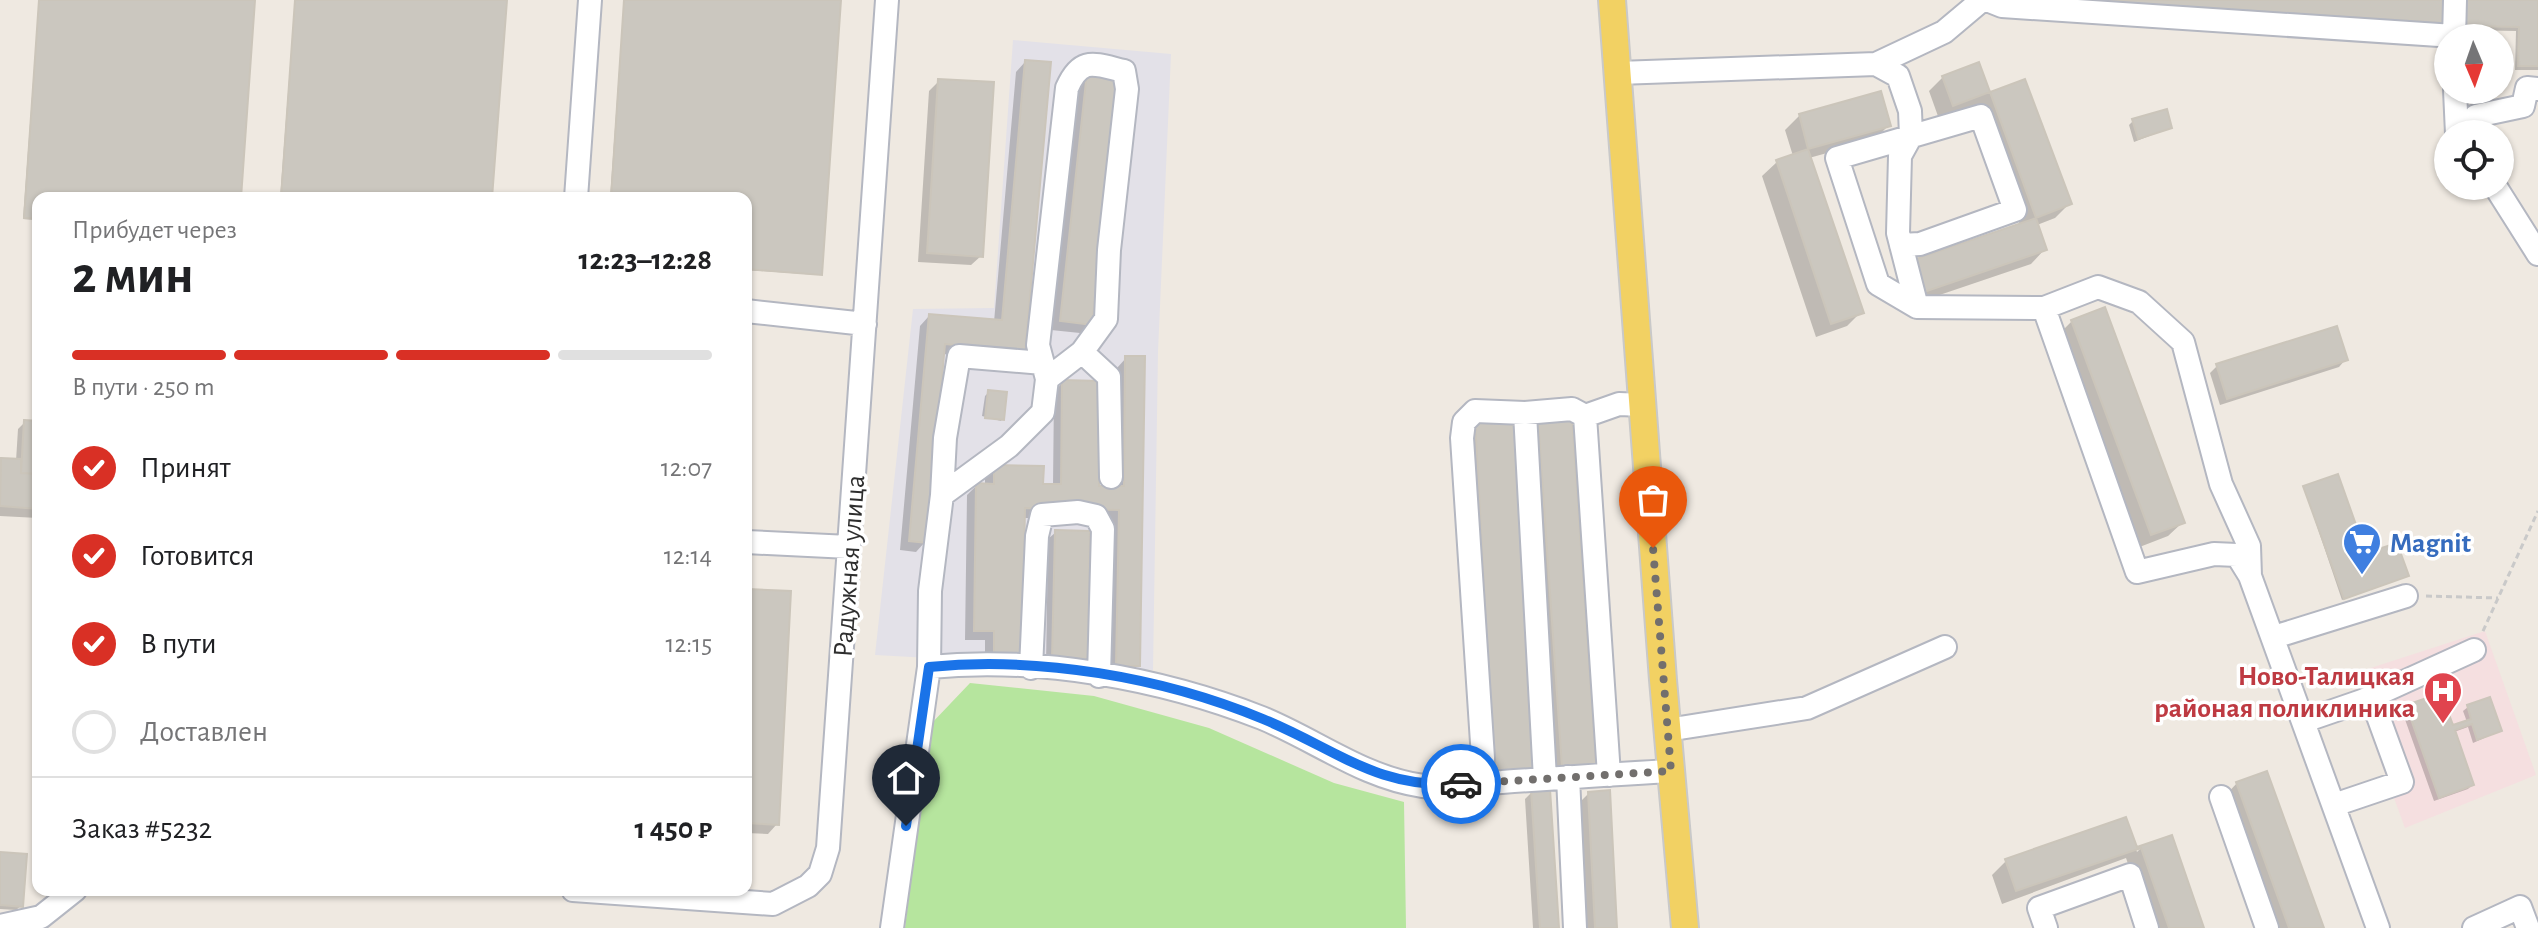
<!DOCTYPE html>
<html lang="ru">
<head>
<meta charset="utf-8">
<style>
  :root { --surface:#fff; --page:#f6f6f6; --text:#202124; --muted:#757577; --line:#e0e0e0; --accent:#d93025 }
  body { margin:0; font-family:"Alegreya Sans",sans-serif; background:var(--page); color:var(--text); height:100vh; display:flex; flex-direction:column; font-size:30px; white-space:nowrap }
  * { box-sizing:border-box; margin:0 }
  p { font-size:26px; color:var(--muted) }
  .icon { flex:none; width:44px; height:44px; fill:none; stroke:currentColor; stroke-width:2; stroke-linecap:round; stroke-linejoin:round }
  .map { position:relative; flex:1; overflow:hidden }
  .side { position:absolute; left:32px; top:192px; width:720px; height:704px; display:flex; flex-direction:column; background:var(--surface); border-radius:16px; box-shadow:0 2px 6px #0004 }
  .side>* { flex:none }
  .needle { width:52px; rotate:178deg }
  .fabs { position:absolute; left:2434px; top:24px; display:grid; gap:16px }
  .fabs a { display:grid; place-items:center; width:80px; height:80px; border-radius:50%; background:var(--surface); box-shadow:0 2px 6px #0004; font-size:40px }
  .pin { position:absolute; display:grid; place-items:center; width:68px; height:68px; color:#fff; margin:-82px -34px; border-radius:50% 50% 50% 0; rotate:-45deg; box-shadow:0 0 8px #0007 }
  .pin .icon { rotate:45deg }
  .courier { position:absolute; display:grid; place-items:center; width:80px; height:80px; margin:-40px; border:6px solid #1a73e8; border-radius:50%; background:#fff; color:#222; box-shadow:0 2px 10px #0007 }
  .overview em { font-style:normal; font-weight:700 }
  .overview div { display:flex; flex-direction:column-reverse }
  .overview { display:flex; align-items:center; justify-content:space-between; height:136px; padding:0 40px }
  h1 { font-size:52px; font-weight:700; line-height:60px }
  .bar { display:grid; grid-template-columns:repeat(4,1fr); gap:12px 8px; align-content:center; height:96px; padding:0 40px }
  .bar i { height:10px; border-radius:6px; background:var(--line) }
  .bar .active { background:var(--accent) }
  .bar p { grid-column:span 4 }
  .line { display:flex; align-items:center; gap:20px; padding:0 40px; border-top:2px solid var(--line) }
  .line div { flex:1 }
  ol { padding:0 40px; list-style:none }
  li { display:flex; align-items:center; gap:24px; height:88px }
  li p { margin-inline-start:auto }
  li .icon { padding:8px; border-radius:50%; background:var(--accent); color:#fff; stroke-width:4 }
  li:last-child { color:var(--muted) }
  li i { width:44px; height:44px; border:4px solid var(--line); border-radius:50% }
  .map>svg:first-child { display:block }
  .industrial { fill:#e3e1e8 }
  .medical { fill:#f5dfe0 }
  .green { fill:#b6e59e }
  .shadow { fill:#0003 }
  .building { fill:#cbc7bf; stroke:#cbc5ba; stroke-width:2 }
  .lines { fill:none; stroke-linecap:round; stroke-linejoin:round }
  .minor-casing { stroke:#b4b7c1; stroke-width:26 }
  .major-casing { stroke:#c9c9c9; stroke-width:30 }
  .path { stroke:#c9c9c9; stroke-width:3; stroke-dasharray:6 4; stroke-linecap:butt }
  .minor { stroke:#fff; stroke-width:22 }
  .major { stroke:#f2d163; stroke-width:26 }
  .done { stroke:#726f6d; stroke-width:8; stroke-dasharray:0 14.4 }
  .route { stroke:#1a73e8; stroke-width:10 }
  .labels { text-anchor:middle; stroke-width:7; stroke-linejoin:round; paint-order:stroke }
  .shop-label { font-size:28px; font-weight:bold; fill:#366cbe; stroke:#fff; text-anchor:start }
  .street-label { font-size:28px; fill:#2e2e2e; stroke:#fff }
  .health-label { font-size:28px; font-weight:bold; fill:#be3a42; stroke:#fff; text-anchor:end }
</style>
</head>
<body>
<div class="map">
<svg width="2538" height="928" viewBox="0 0 2538 928">
  <rect width="100%" height="100%" fill="#efe9e1"/>
  <path class="industrial" d="M1013 40 1171 54 1158 352 1153 670 875 655 913 309 994 308Z"/>
  <path class="medical" d="M2485 631 2536 775 2405 828 2349 675Z"/>
  <path class="green" d="M970 683 1094 696 1209 728 1334 783 1404 802 1406 928H905L930 725Z"/>
  <path class="shadow" d="M39 0H253L239 198H38V220L23 219Z
    M295 0H505L490 198H280Z
    M624 0H839L818 275 746 270V198H610Z
    M1987 0H2442L2441 23 2431 32Z
    M2463 0H2538V70H2515L2516 31 2462 30Z
    M1025 62 1014 360 942 354 925 542 916 552 900 550 920 326 929 316 994 322 1016 72Z
    M1978 65 1989 94 2024 82 2069 204 2055 218 2037 225 2045 249 2031 264 1910 305 1900 276 2020 225 1976 105 1939 119 1929 91 1943 77Z
    M1088 74 1090 324 1080 333 1051 330 1078 84Z
    M939 81 981 256 971 265 918 262 929 91Z
    M1800 115 1888 126 1874 140 1809 158 1861 312 1847 326 1816 337 1762 176 1777 162 1793 156 1785 130Z
    M2133 121 2170 128 2134 142 2129 125Z
    M2072 321 2183 522 2168 536 2137 548 2058 335Z
    M1126 358 1138 665 1128 675 1107 674 1110 519 1023 518 1020 656 985 666V640H965L967 495 977 485 985 486V477L995 467 1041 486H1053L1054 392 1063 382 1097 488H1115L1117 368Z
    M2346 359 2339 367 2220 405 2210 373 2217 366Z
    M989 392 1002 419 1001 421 982 416 985 396Z
    M1476 421 1532 768 1485 780 1466 430Z
    M1539 421 1594 764 1584 773 1553 775 1529 431Z
    M25 422 38 423V518L0 516V462L16 461 18 429Z
    M2304 488 2365 556 2405 577 2342 600Z
    M1056 532 1086 659 1078 666 1046 665 1048 539Z
    M749 591 777 824 768 834 746 833Z
    M2407 707 2451 728 2467 722 2463 711 2468 707 2500 731 2473 743 2468 727 2454 732 2472 785 2468 789 2434 801 2402 711Z
    M2237 783 2322 928H2271L2223 798Z
    M1532 792 1557 928H1533L1525 799Z
    M1589 793 1615 928H1585L1579 803Z
    M2125 819 2137 852 2141 848 2202 928H2150L2126 858 2002 904 1992 875 2006 861Z
    M0 854 21 906 16 910 0 909Z"/>
  <path class="building" d="M39 0H255L241 198H38V219L24 218Z
    M295 0H507L492 198H281Z
    M624 0H841L822 275 746 269V198H611Z
    M2081 0H2444L2443 23Z
    M2466 0H2538V66H2518L2519 27 2466 26Z
    M1025 60 1051 62 1025 352 945 344 927 543 909 541 929 314 1002 320Z
    M1979 62 1990 92 1953 106 1942 76Z
    M1087 72 1119 75 1092 325 1060 321Z
    M938 79 994 82 983 257 927 253Z
    M2025 79 2072 204 2036 218 1990 92Z
    M1881 91 1891 126 1808 149 1799 114Z
    M2167 109 2172 128 2138 139 2132 119Z
    M1808 149 1864 313 1831 324 1776 160Z
    M2036 218 2047 250 1924 292 1913 260Z
    M2105 307 2185 523 2151 535 2071 320Z
    M2337 326 2348 360 2227 399 2216 364Z
    M1125 356H1145L1140 666H1116L1119 510 1025 508 1022 657H994V631H974L976 483 994 484V465L1044 466 1043 484H1061L1062 380 1100 381 1099 486H1124Z
    M988 390 1007 392 1004 420 985 418Z
    M1515 417 1534 769 1494 771 1475 419Z
    M1572 417 1596 764 1562 767 1538 419Z
    M24 420 38 421V474L21 473Z
    M1 458 21 459V473L38 474V509L0 506Z
    M2338 474 2366 553 2397 543 2409 576 2344 599 2303 486Z
    M1055 530 1090 531 1088 659 1052 658Z
    M748 589 791 591 779 825 746 823Z
    M2441 693 2453 725 2471 719 2467 705 2490 697 2502 731 2477 740 2472 724 2455 730 2474 785 2439 798 2406 705Z
    M2267 771 2324 928H2289L2236 782Z
    M1550 789 1559 928H1540L1531 790Z
    M1610 790 1617 928H1595L1588 792Z
    M2126 817 2137 847 2172 835 2204 928H2169L2141 848 2016 891 2005 859Z
    M0 852 27 854 23 907 0 905Z"/>
  <g class="lines">
    <g class="minor-casing">
      <path id="minor" d="M1987 0 2002 6 2454 36
        M2454 38 2455 0
        M1876 64 1944 32 1982 0
        M1618 73 1876 64 1898 76 1910 111 1911 136 1900 156 1898 233 1917 307 2044 308 2098 287 2139 302 2183 342 2221 484 2249 546 2250 576
        M2455 90 2457 134
        M2473 134 2476 116 2523 106 2527 88 2538 89
        M2495 186 2538 254
        M576 198 590 0
        M1901 245 1920 244 2015 210 1981 116 1837 158 1878 284 1917 307
        M2044 308 2137 572 2214 554 2237 555 2250 576 2378 928
        M746 311 865 324
        M1047 379 1038 345 1067 88C1081 56 1094 64 1124 71L1127 89 1109 250 1106 319 1082 352
        M942 495 945 438 959 356 1043 363
        M746 542 849 547
        M2274 637 2406 596
        M929 667 930 591 942 495 1009 446 1043 412 1047 379 1082 352 1109 377 1111 477
        M1031 668 1037 536 1042 515 1078 512 1096 516 1103 529 1099 676
        M2304 721 2362 701 2474 650
        M1667 730 1807 708 1945 647
        M1609 775 1585 416 1619 404 1643 405
        M1568 777 1575 928
        M1545 779 1525 413 1572 409 1585 416
        M1481 783 1483 758 1462 438 1464 422 1475 411 1525 413
        M2221 797 2267 928
        M2334 805 2402 782 2371 697
        M573 890 773 904 808 886 820 874 828 848 887 0
        M0 926 41 917 75 890
        M892 928 929 667C1038 656 1160 678 1262 718 1316 740 1364 778 1423 786 1448 789 1477 783 1502 782 1558 778 1615 774 1671 771
        M2046 928 2039 908 2130 875 2147 928
        M2474 928 2520 907 2528 928"/>
    </g>
    <g class="major-casing">
      <path id="major" d="M1612 0 1663 680 1685 928"/>
    </g>
    <path class="path" d="M2426 596 2498 598
      M2483 631 2538 511"/>
    <use href="#minor" class="minor"/>
    <use href="#major" class="major"/>
  </g>
  <g class="lines">
    <path class="done" d="M1461 784 1671 771 1653 548"/>
    <path class="route" d="M906 826 929 667C1038 656 1162 677 1263 719 1337 749 1375 789 1461 784"/>
  </g>
  <defs>
    <g id="supermarket-pin" transform="scale(2)"><path d="M0 17L-7.5 6A9.5 9.5 0 1 1 7.5 6Z" fill="#3f7fe0" stroke="#fff"/><path d="M-6-5.5h2.5l.6 2H6L4.5 2H-2.5L-4.4-4H-6ZM-1.5 3.2a1.3 1.3 0 1 0 .1 0ZM3 3.2a1.3 1.3 0 1 0 .1 0Z" fill="#fff"/></g>
    <g id="hospital-pin" transform="scale(2)"><path d="M0 17L-7.5 6A9.5 9.5 0 1 1 7.5 6Z" fill="#e0444e" stroke="#fff"/><path d="M-5-5h3v3.5h4V-5h3V5h-3V1.5h-4V5h-3Z" fill="#fff"/></g>
  </defs>
  <g fill-rule="evenodd">
    <use href="#supermarket-pin" x="2362" y="542"/>
    <use href="#hospital-pin" x="2443" y="691"/>
  </g>
  <g class="labels">
    <g class="shop-label">
      <text x="2390" y="552">Magnit</text>
    </g>
    <g class="street-label">
      <text transform="translate(848 566) rotate(-86)" y="10">Радужная улица</text>
    </g>
    <g class="health-label">
      <text x="2415" y="685">Ново-Талицкая<tspan x="2415" dy="32">районая поликлиника</tspan></text>
    </g>
  </g>
</svg>
<div class="fabs">
<a><svg class="needle" viewBox="-14 -14 28 28"><path d="M0-13l5 13h-10z" fill="#e53935"/><path d="M0 13l5-13h-10z" fill="#757577"/></svg></a>
<a><svg class="icon" aria-label="locate" viewBox="0 0 24 24"><circle cx="12" cy="12" r="6"/><path d="M12 2v4M12 18v4M2 12h4M18 12h4"/></svg></a>
</div>
<div class="pin" style="left:1653px;top:548px;background:#ea580c"><svg class="icon" aria-label="bag" viewBox="0 0 24 24"><path d="M5 8h14l-1 12H6zM9 8a3 3 0 0 1 6 0"/></svg></div>
<div class="pin" style="left:906px;top:826px;background:#1f2937"><svg class="icon" aria-label="home" viewBox="0 0 24 24"><path d="M3 11l9-7 9 7M6 9v11h12V9"/></svg></div>
<div class="courier" style="left:1461px;top:784px"><svg class="icon" aria-label="car" viewBox="0 0 24 24"><path d="M5 17H2v-5l4-1 3-4h7l3 4 3 1v5h-3M9 17h6M6 11h13"/><circle cx="7" cy="17" r="2"/><circle cx="17" cy="17" r="2"/></svg></div>
<section class="side">
<div class="overview"><div><h1>2 мин</h1><p>Прибудет через</p></div><em>12:23–12:28</em></div>
<div class="bar"><i class="active"></i><i class="active"></i><i class="active"></i><i></i><p>В пути · 250 m</p></div>
<ol>
<li><svg class="icon" aria-label="check" viewBox="0 0 24 24"><path d="M5 12l5 5 9-10"/></svg>Принят<p>12:07</p></li>
<li><svg class="icon" aria-label="check" viewBox="0 0 24 24"><path d="M5 12l5 5 9-10"/></svg>Готовится<p>12:14</p></li>
<li><svg class="icon" aria-label="check" viewBox="0 0 24 24"><path d="M5 12l5 5 9-10"/></svg>В пути<p>12:15</p></li>
<li><i></i>Доставлен</li>
</ol>
<div class="line" style="height:104px"><div>Заказ #5232</div><b>1 450 ₽</b></div>
</section>
</div>
</body>
</html>
